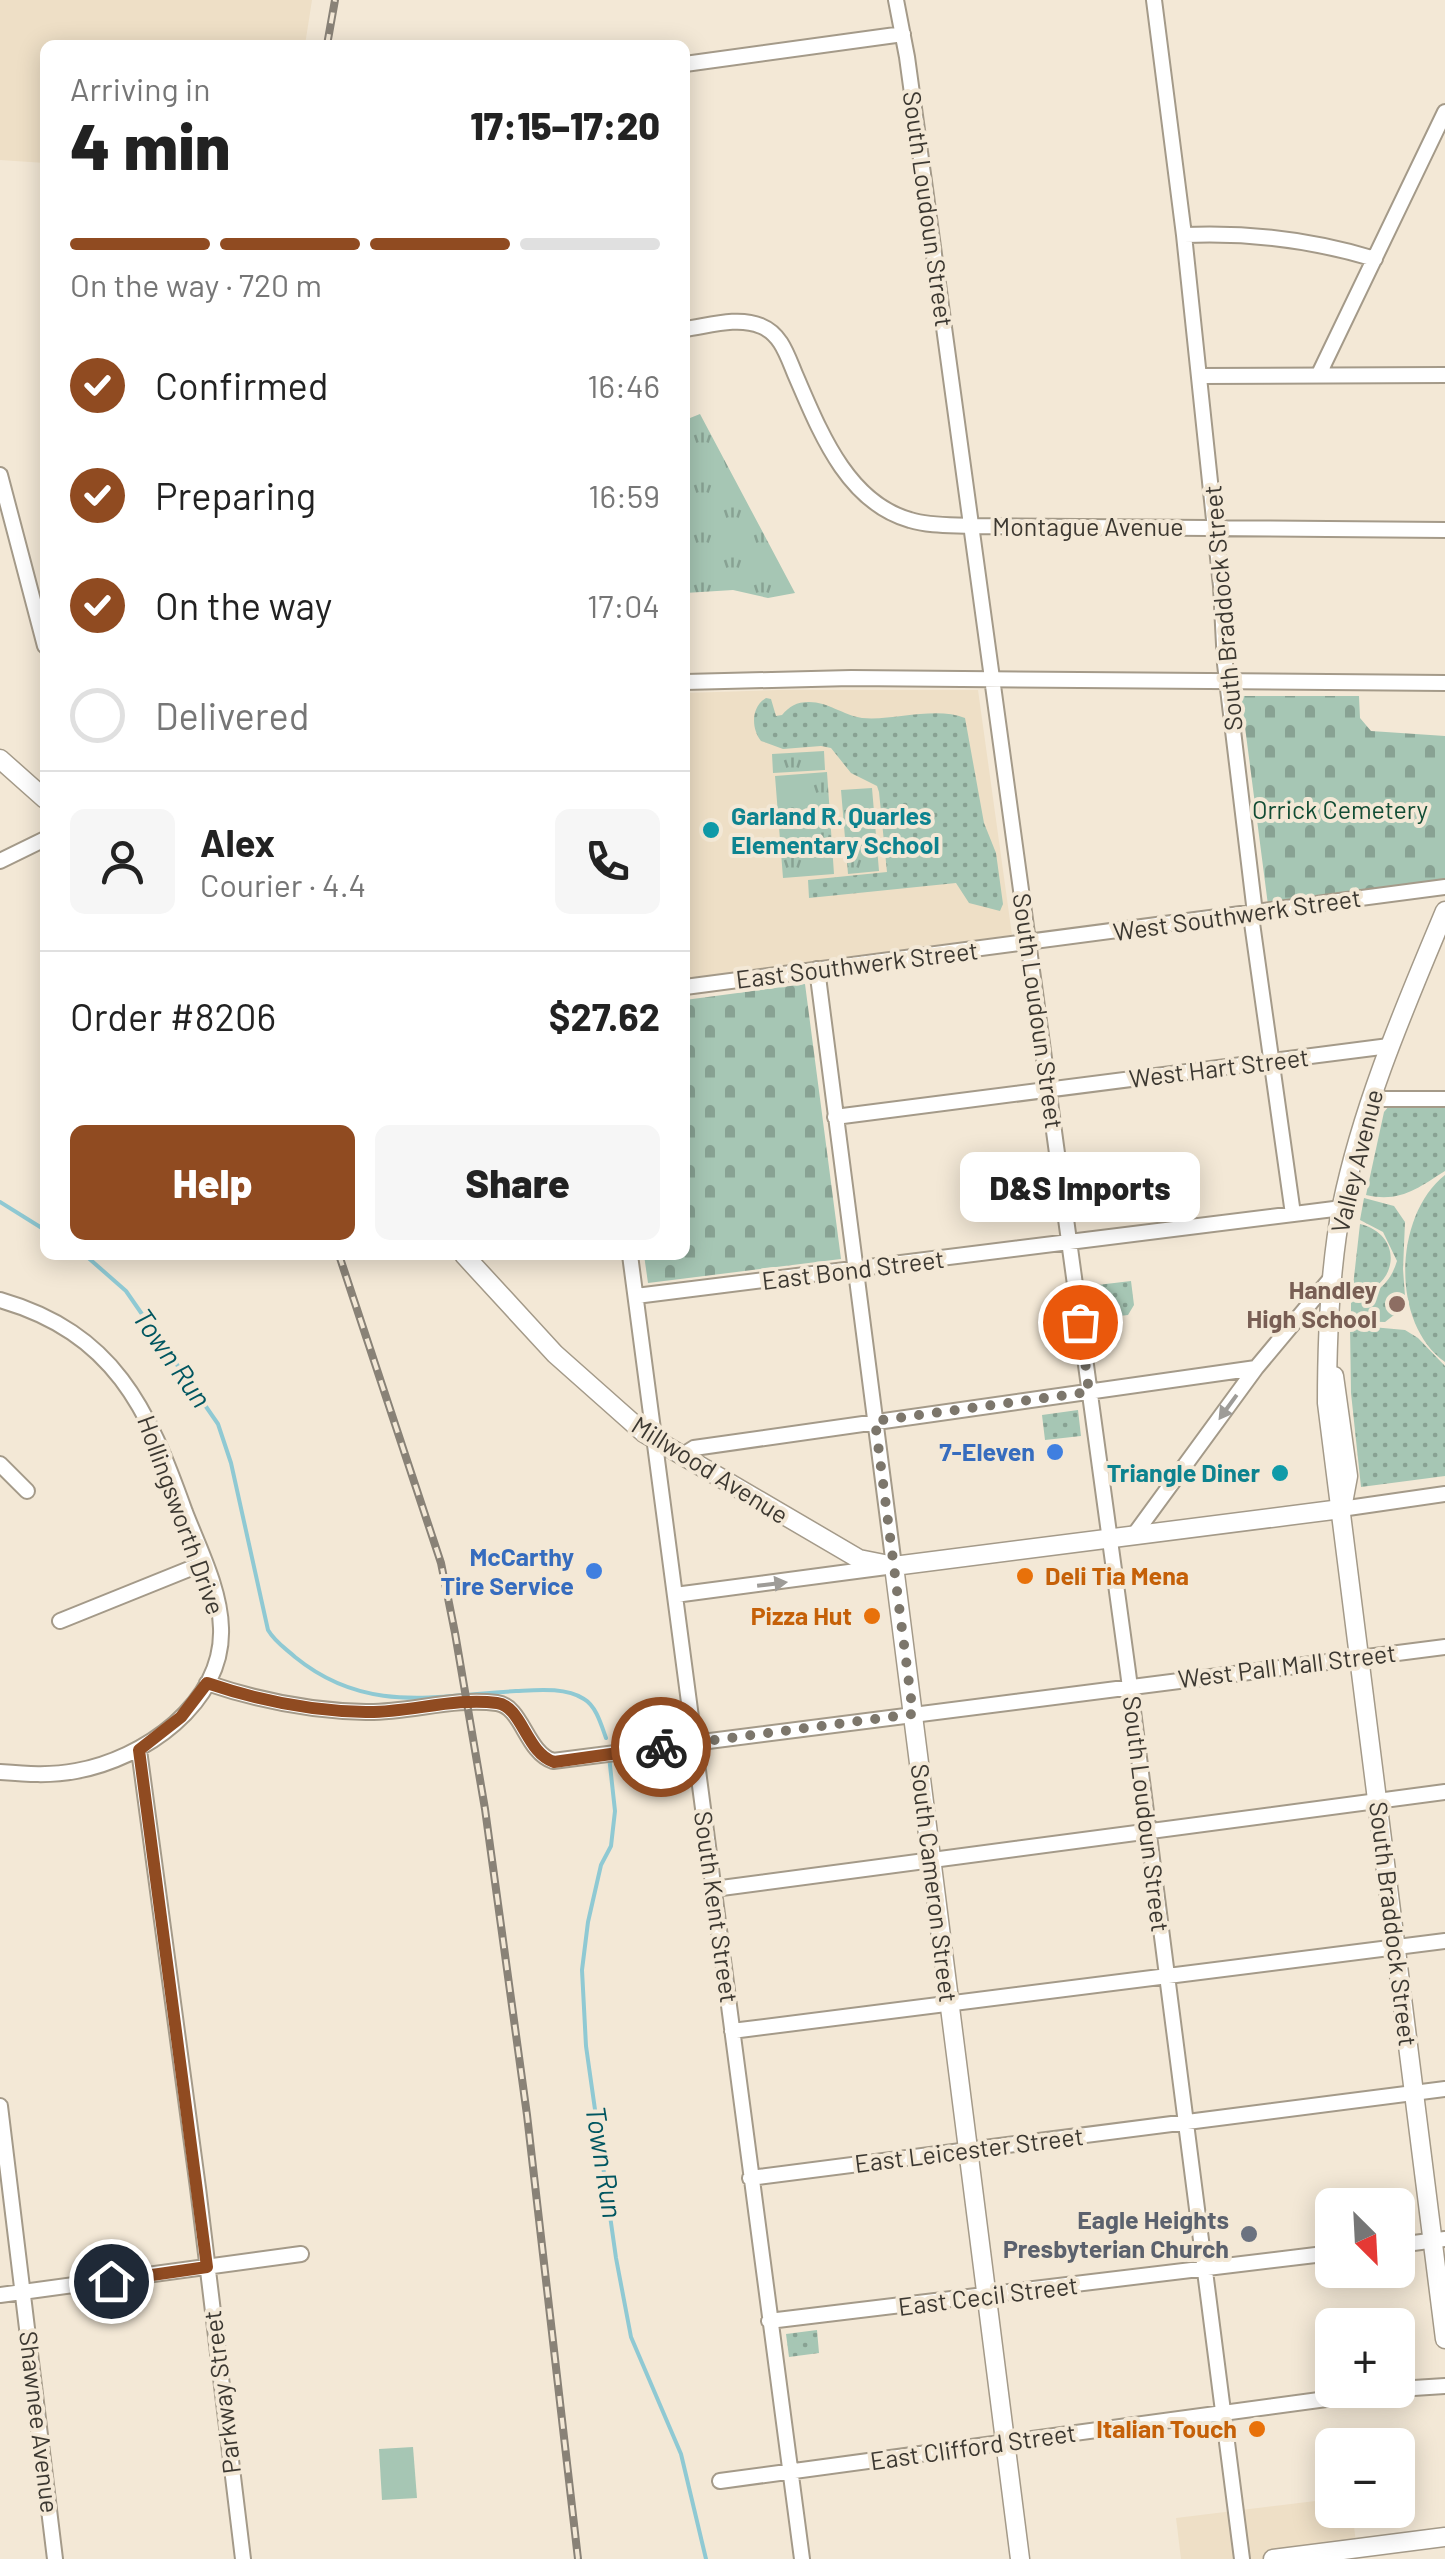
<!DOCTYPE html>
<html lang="en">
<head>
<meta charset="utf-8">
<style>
  :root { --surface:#fff; --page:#f6f6f6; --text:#222; --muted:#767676; --line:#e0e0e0; --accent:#904b21 }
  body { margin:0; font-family:Barlow,sans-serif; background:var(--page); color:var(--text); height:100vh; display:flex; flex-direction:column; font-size:38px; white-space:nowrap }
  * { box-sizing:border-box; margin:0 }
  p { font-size:32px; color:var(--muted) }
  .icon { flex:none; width:55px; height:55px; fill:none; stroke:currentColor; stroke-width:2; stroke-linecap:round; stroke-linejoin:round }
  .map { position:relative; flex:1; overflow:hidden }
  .panel { position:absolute; left:40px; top:40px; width:650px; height:1220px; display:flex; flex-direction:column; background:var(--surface); border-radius:15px; box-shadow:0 5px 25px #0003 }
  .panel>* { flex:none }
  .needle { width:65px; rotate:156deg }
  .tools { position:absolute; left:1315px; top:2188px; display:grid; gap:20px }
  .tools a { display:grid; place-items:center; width:100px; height:100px; border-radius:15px; background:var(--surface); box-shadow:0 5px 25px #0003; font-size:50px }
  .pin { position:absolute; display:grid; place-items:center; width:85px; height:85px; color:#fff; margin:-42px; border:5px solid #fff; border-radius:50%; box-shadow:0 2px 10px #0007 }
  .courier { position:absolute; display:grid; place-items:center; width:100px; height:100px; margin:-50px; border:8px solid #904b21; border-radius:50%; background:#fff; color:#222; box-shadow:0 2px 12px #0007 }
  .bubble { position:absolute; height:70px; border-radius:15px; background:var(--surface); box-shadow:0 5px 25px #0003; font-size:32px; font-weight:800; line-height:70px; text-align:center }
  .headline em { font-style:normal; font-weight:800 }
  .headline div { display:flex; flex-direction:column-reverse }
  .headline { display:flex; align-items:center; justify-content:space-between; height:170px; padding:0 30px }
  h1 { font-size:65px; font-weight:800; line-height:75px }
  .bar { display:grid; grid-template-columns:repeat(4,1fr); gap:15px 10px; align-content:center; height:120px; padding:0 30px }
  .bar i { height:12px; border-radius:8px; background:var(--line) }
  .bar .on { background:var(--accent) }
  .bar p { grid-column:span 4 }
  .line { display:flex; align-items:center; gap:25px; padding:0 30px; border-top:2px solid var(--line) }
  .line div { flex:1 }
  .round { display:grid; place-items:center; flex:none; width:105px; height:105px; border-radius:15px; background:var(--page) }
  ol { padding:0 30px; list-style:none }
  li { display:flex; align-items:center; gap:30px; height:110px }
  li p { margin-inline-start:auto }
  li .icon { padding:10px; border-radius:50%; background:var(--accent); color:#fff; stroke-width:4 }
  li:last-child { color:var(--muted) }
  li i { width:55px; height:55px; border:5px solid var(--line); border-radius:50% }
  .primary-button { display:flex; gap:20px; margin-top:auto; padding:20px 30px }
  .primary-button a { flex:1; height:115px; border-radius:15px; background:var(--accent); color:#fff; font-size:40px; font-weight:800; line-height:115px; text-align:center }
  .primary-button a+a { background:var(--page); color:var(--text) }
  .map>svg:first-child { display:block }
  .built { fill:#eedfc6 }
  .grass { fill:url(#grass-dots) }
  .cemetery { fill:url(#cemetery-stones) }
  .park { fill:url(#park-tufts) }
  .garden { fill:#a6c6b4 }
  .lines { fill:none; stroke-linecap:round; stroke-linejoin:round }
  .stream { stroke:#8fc9d3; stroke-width:4 }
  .minor-casing { stroke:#a49a89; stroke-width:18 }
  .major-casing { stroke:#a49a89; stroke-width:21 }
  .minor { stroke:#fff; stroke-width:14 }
  .major { stroke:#fff; stroke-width:18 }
  .rail-casing { stroke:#898277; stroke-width:8 }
  .rail { stroke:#f3e8d6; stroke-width:4; stroke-dasharray:11; stroke-linecap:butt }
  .oneway { fill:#9e9c98 }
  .done { stroke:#7c766b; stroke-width:10; stroke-dasharray:0 18 }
  .route { stroke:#904b21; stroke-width:12 }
  .culture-dot { fill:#0f9aa8; stroke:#f3e8d6; stroke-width:4 }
  .education-dot { fill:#8d6e63; stroke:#f3e8d6; stroke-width:4 }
  .shop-dot { fill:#3f7fe0; stroke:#f3e8d6; stroke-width:4 }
  .food-dot { fill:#e8710a; stroke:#f3e8d6; stroke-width:4 }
  .worship-dot { fill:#6b7280; stroke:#f3e8d6; stroke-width:4 }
  .labels { text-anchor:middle; stroke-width:8; stroke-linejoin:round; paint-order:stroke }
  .street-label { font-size:25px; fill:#3c3831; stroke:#f3e8d6 }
  .park-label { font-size:25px; fill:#114c34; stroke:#f3e8d6 }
  .culture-label { font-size:25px; font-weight:bold; fill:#0d838f; stroke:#f3e8d6; text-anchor:start }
  .education-label { font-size:25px; font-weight:bold; fill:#785e54; stroke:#f3e8d6; text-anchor:end }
  .shop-label { font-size:25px; font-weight:bold; fill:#366cbe; stroke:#f3e8d6; text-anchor:end }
  .food-label { font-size:25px; font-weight:bold; fill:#c56008; stroke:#f3e8d6; text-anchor:end }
  .worship-label { font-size:25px; font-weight:bold; fill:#5b616d; stroke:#f3e8d6; text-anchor:end }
  .water-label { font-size:28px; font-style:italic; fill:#005660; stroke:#f3e8d6 }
</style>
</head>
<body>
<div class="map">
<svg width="1445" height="2559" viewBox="0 0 1445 2559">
  <defs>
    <pattern id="grass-dots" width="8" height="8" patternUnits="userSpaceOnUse" patternTransform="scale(2.5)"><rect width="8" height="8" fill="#a6c6b4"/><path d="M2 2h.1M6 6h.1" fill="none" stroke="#88a293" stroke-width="1.8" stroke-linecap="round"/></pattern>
    <pattern id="cemetery-stones" width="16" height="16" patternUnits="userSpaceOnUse" patternTransform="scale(2.5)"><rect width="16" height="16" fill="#a6c6b4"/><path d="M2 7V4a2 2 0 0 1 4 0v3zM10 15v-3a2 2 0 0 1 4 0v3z" fill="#88a293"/></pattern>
    <pattern id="park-tufts" width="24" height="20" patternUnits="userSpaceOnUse" patternTransform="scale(2.5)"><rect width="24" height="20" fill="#a6c6b4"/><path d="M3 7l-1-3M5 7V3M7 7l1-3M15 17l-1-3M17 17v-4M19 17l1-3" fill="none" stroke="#88a293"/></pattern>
  </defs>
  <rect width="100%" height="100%" fill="#f3e8d6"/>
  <path class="built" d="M0 0H312L305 45H45V163L0 160Z
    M778 690H978L1012 935 685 979V693Z
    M1332 2499V2510H1352L1358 2559H1181L1176 2518Z"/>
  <path class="grass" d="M766 698 771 699 776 716 782 715C790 706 796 702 809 702 828 702 843 715 862 718 894 721 935 706 965 718L984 823 996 853 1003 904 1000 911 969 903 956 883 809 898 808 880 887 872 879 792 877 786 851 773 831 748 821 746 783 749 761 741C751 728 751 707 766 698Z
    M1397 1106 1445 1107V1171C1418 1188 1400 1203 1366 1195L1384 1112 1389 1106Z
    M1445 1175V1362C1390 1323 1394 1215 1445 1175Z
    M1364 1198 1394 1206 1405 1222 1403 1269 1405 1296 1399 1311 1385 1322 1351 1321V1298C1375 1297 1390 1284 1397 1261L1383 1232 1360 1220Z
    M1360 1224C1406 1235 1398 1291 1352 1295Z
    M1131 1281 1134 1305 1128 1315 1093 1319 1089 1286Z
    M1350 1325 1405 1330 1418 1338 1445 1366V1476L1361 1487 1351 1393Z
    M1078 1410 1081 1436 1045 1440 1042 1415Z
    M817 2330 819 2353 789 2357 786 2334Z"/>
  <path class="cemetery" d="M1241 696H1359L1360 718 1371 731 1445 736V881L1268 905Z
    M805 984 841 1259 648 1283 644 1255H685V1000Z"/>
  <path class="park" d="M700 414 795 593 768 598 733 590 685 593V420Z
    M824 751 825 770 773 773 772 754Z
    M827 772 834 874 783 878 775 776Z
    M872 788 879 871 848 874 841 790Z"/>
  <path class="garden" d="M413 2447 417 2498 382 2500 379 2449Z"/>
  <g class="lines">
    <path class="stream" d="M0 1202 45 1230
      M85 1255 126 1291 218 1424 231 1463 268 1630C275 1642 285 1648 295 1657 365 1714 433 1696 516 1691 537 1690 565 1687 584 1699 596 1706 601 1724 606 1738
      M609 1756 615 1811 611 1846 601 1865 588 1922 582 1970 586 2046 616 2258 631 2337 681 2454 706 2559"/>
    <g class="minor-casing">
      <path id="minor" d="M896 0 907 57 1128 1672 1242 2559
        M1154 0 1184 235 1221 586 1225 664 1255 913 1252 923 1293 1214
        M685 64 903 34
        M1184 235C1251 232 1312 240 1375 259
        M685 329C708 326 738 316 761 326 781 334 787 355 795 374 819 429 846 502 910 520 929 526 951 525 971 526L1445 530
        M1319 374 1445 112
        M1199 376 1445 375
        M0 475 45 646
        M685 682 851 678 1445 683
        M0 861 45 839
        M685 987 1445 887
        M1370 1099H1445
        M835 1117 1389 1046
        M630 1255 802 2559
        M636 1296 1342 1208
        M0 1300C114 1333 148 1408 185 1512 199 1548 220 1589 221 1628 224 1704 143 1759 76 1771 51 1776 25 1774 0 1772
        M683 1455 694 1448 1256 1368
        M0 1464 27 1491
        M1341 1509 1445 1494
        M1134 1535 1256 1368 1332 1277
        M675 1595 894 1566 817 969
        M60 1621 204 1563
        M207 1683C257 1700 313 1711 366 1712 409 1713 454 1697 497 1703 522 1706 526 1752 553 1761L1445 1647
        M139 1750 198 2188 243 2559
        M714 1889 1445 1792
        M732 2031 1445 1941
        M0 2106 55 2559
        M750 2178 1445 2089
        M1398 2245 1445 2239
        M0 2295 301 2254
        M769 2321 1332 2253
        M1398 2389 1445 2386
        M720 2481 1393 2390"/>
    </g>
    <g class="major-casing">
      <path id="major" d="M0 759 45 799
        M1445 911C1405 1007 1363 1103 1342 1205 1330 1266 1327 1341 1327 1403L1445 2339
        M464 1255 555 1354 644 1433 859 1559 894 1566 1341 1509
        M1334 1376 1348 1476 1343 1503
        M894 1566 1020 2559
        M1273 2559 1445 2537"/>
    </g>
    <use href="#minor" class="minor"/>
    <use href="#major" class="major"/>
    <g class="rail-casing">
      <path id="rail" d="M327 45 335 0
        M339 1255 441 1563 455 1633 485 1809 527 2115 578 2559"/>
    </g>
    <use href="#rail" class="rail"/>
  </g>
  <defs><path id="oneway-solid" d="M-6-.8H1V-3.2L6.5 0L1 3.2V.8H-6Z" transform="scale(2.5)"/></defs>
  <g class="oneway">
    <use href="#oneway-solid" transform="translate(1228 1407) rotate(126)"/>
    <use href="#oneway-solid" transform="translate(772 1584) rotate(-7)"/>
  </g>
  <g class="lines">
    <path class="done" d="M661 1747 913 1714 875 1421 1089 1392 1080 1322"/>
    <path class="route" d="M111 2281 207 2267 139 1750 181 1717 207 1683C257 1700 313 1711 366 1712 409 1713 454 1697 497 1703 522 1706 526 1753 554 1762L661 1747"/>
  </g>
  <g class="culture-dot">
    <circle cx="711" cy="830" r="10"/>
    <circle cx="1280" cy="1473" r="10"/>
  </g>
  <circle class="education-dot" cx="1397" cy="1304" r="10"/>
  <g class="shop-dot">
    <circle cx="1055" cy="1452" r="10"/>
    <circle cx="594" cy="1571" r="10"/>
  </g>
  <g class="food-dot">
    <circle cx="1025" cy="1576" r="10"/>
    <circle cx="872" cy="1616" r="10"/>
    <circle cx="1257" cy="2429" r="10"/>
  </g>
  <circle class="worship-dot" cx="1249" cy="2234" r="10"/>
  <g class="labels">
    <g class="street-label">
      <text transform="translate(928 209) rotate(82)" y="9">South Loudoun Street</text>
      <text x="1088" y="536">Montague Avenue</text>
      <text transform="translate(1223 608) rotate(-95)" y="9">South Braddock Street</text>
      <text transform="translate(1237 915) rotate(-8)" y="9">West Southwerk Street</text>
      <text transform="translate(857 965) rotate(-7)" y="9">East Southwerk Street</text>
      <text transform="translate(1038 1011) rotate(82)" y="9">South Loudoun Street</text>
      <text transform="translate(1219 1068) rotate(-7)" y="9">West Hart Street</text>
      <text transform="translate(1357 1161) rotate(-76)" y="9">Valley Avenue</text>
      <text transform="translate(853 1270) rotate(-7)" y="9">East Bond Street</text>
      <text transform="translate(710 1470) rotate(32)" y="9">Millwood Avenue</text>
      <text transform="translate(181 1515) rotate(70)" y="9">Hollingsworth Drive</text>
      <text transform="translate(1287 1666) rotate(-7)" y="9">West Pall Mall Street</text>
      <text transform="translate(1146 1814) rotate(83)" y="9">South Loudoun Street</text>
      <text transform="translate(934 1883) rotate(83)" y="9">South Cameron Street</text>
      <text transform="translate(716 1907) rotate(82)" y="9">South Kent Street</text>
      <text transform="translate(1393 1924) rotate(83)" y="9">South Braddock Street</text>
      <text transform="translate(969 2150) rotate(-7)" y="9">East Leicester Street</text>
      <text transform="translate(988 2296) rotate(-7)" y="9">East Cecil Street</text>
      <text transform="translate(222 2392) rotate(-97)" y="9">Parkway Street</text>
      <text transform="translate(39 2422) rotate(83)" y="9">Shawnee Avenue</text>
      <text transform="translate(973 2447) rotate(-8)" y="9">East Clifford Street</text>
    </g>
    <g class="park-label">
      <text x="1340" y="819">Orrick Cemetery</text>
    </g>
    <g class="culture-label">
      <text x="731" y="825">Garland R. Quarles<tspan x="731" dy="29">Elementary School</tspan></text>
      <text x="1260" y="1482" text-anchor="end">Triangle Diner</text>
    </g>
    <g class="education-label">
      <text x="1377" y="1299">Handley<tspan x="1377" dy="29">High School</tspan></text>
    </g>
    <g class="shop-label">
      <text x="1035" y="1461">7-Eleven</text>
      <text x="574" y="1566">McCarthy<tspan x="574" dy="29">Tire Service</tspan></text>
    </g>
    <g class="food-label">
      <text x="1045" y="1585" text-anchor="start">Deli Tia Mena</text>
      <text x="852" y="1625">Pizza Hut</text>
      <text x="1237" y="2438">Italian Touch</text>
    </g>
    <g class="worship-label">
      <text x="1229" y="2229">Eagle Heights<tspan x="1229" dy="29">Presbyterian Church</tspan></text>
    </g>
    <g class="water-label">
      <text transform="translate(172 1358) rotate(55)" y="10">Town Run</text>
      <text transform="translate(604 2162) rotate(81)" y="10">Town Run</text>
    </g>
  </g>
</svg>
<div class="tools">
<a><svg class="needle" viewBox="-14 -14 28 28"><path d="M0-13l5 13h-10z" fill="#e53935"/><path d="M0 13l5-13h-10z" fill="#767676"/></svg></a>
<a>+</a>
<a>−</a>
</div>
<div class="pin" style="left:1080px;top:1322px;background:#ea580c"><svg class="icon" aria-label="bag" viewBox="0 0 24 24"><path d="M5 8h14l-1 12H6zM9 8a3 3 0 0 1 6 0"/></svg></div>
<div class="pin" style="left:111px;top:2281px;background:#1f2937"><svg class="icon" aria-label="home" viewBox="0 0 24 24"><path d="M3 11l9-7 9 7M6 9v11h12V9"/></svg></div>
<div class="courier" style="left:661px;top:1747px"><svg class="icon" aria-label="bike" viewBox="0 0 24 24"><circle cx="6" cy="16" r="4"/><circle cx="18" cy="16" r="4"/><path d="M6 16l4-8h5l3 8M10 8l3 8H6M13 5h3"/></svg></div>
<div class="bubble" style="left:960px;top:1152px;width:240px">D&amp;S Imports</div>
<section class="panel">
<div class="headline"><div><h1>4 min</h1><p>Arriving in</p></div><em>17:15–17:20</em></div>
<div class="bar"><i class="on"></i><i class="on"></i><i class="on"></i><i></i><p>On the way · 720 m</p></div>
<ol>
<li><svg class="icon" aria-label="check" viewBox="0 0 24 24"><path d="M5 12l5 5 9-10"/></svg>Confirmed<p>16:46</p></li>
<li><svg class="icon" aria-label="check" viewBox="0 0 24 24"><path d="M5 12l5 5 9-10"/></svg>Preparing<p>16:59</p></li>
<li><svg class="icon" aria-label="check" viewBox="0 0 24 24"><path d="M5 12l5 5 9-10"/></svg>On the way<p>17:04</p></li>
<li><i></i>Delivered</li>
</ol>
<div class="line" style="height:180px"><a class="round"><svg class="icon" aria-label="person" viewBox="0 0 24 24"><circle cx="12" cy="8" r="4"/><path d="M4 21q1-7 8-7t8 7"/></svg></a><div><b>Alex</b><p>Courier · 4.4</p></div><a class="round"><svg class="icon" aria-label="phone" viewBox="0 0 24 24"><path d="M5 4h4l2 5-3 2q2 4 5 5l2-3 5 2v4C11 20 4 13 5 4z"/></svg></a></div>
<div class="line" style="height:130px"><div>Order #8206</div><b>$27.62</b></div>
<div class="primary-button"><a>Help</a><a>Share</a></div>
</section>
</div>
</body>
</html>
